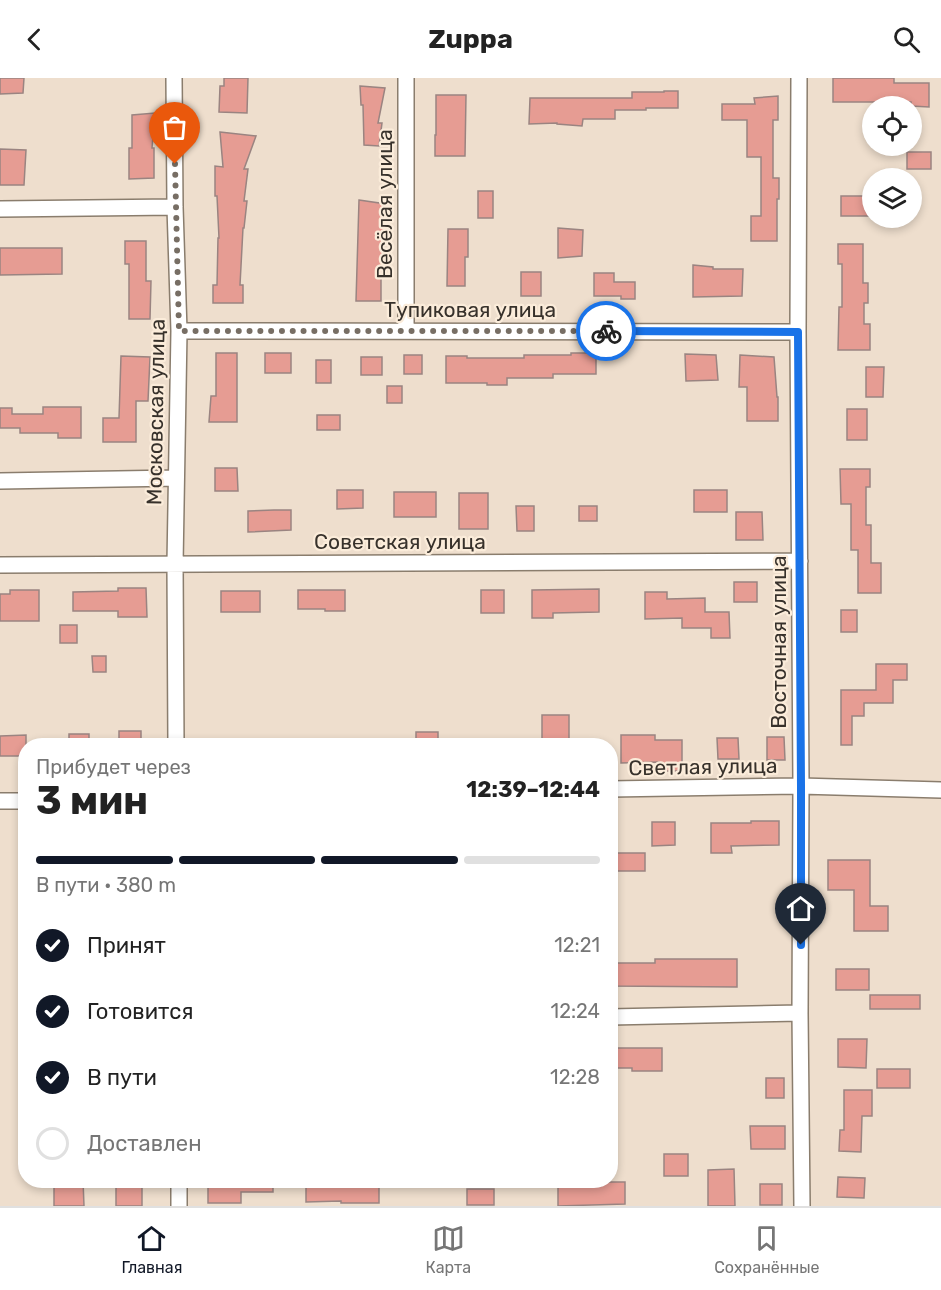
<!DOCTYPE html>
<html lang="ru">
<head>
<meta charset="utf-8">
<style>
  :root { --surface:#fff; --page:#f6f6f6; --text:#222; --muted:#767676; --line:#e0e0e0; --accent:#111827 }
  body { margin:0; font-family:Rubik,sans-serif; background:var(--page); color:var(--text); height:100vh; display:flex; flex-direction:column; font-size:22px; white-space:nowrap }
  * { box-sizing:border-box; margin:0 }
  p { font-size:20px; color:var(--muted) }
  .icon { flex:none; width:33px; height:33px; fill:none; stroke:currentColor; stroke-width:2; stroke-linecap:round; stroke-linejoin:round }
  .map { position:relative; flex:1; overflow:hidden }
  .panel { position:absolute; left:18px; top:660px; width:600px; height:450px; display:flex; flex-direction:column; background:var(--surface); border-radius:24px; box-shadow:0 3px 9px #0003 }
  .panel>* { flex:none }
  .tools { position:absolute; left:862px; top:18px; display:grid; gap:12px }
  .tools a { display:grid; place-items:center; width:60px; height:60px; border-radius:50%; background:var(--surface); box-shadow:0 3px 9px #0003; font-size:30px }
  .pin { position:absolute; display:grid; place-items:center; width:51px; height:51px; color:#fff; margin:-62px -26px; border-radius:50% 50% 50% 0; rotate:-45deg; box-shadow:0 0 6px #0007 }
  .pin .icon { rotate:45deg }
  .courier { position:absolute; display:grid; place-items:center; width:60px; height:60px; margin:-30px; border:4px solid #1a73e8; border-radius:50%; background:#fff; color:#222; box-shadow:0 2px 8px #0007 }
  .summary em { font-style:normal; font-weight:700 }
  .summary div { display:flex; flex-direction:column-reverse }
  .summary { display:flex; align-items:center; justify-content:space-between; height:102px; padding:0 18px }
  h1 { font-size:39px; font-weight:700; line-height:45px }
  .bar { display:grid; grid-template-columns:repeat(4,1fr); gap:9px 6px; align-content:center; height:72px; padding:0 18px }
  .bar i { height:8px; border-radius:4px; background:var(--line) }
  .bar .current { background:var(--accent) }
  .bar p { grid-column:span 4 }
  ol { padding:0 18px; list-style:none }
  li { display:flex; align-items:center; gap:18px; height:66px }
  li p { margin-inline-start:auto }
  li .icon { padding:6px; border-radius:50%; background:var(--accent); color:#fff; stroke-width:4 }
  li:last-child { color:var(--muted) }
  li i { width:33px; height:33px; border:3px solid var(--line); border-radius:50% }
  header { display:flex; justify-content:space-between; align-items:center; height:78px; padding:0 18px; background:var(--surface); font-size:27px; font-weight:700 }
  .dock { display:flex; justify-content:space-around; align-items:center; height:84px; border-top:2px solid var(--line); background:var(--surface); font-size:16px; color:var(--muted) }
  .dock a { display:grid; justify-items:center; gap:3px }
  .dock .current { color:var(--accent) }
  .map>svg:first-child { display:block }
  .building { fill:#e69c93; stroke:#9a8481; stroke-width:1.5 }
  .lines { fill:none; stroke-linecap:round; stroke-linejoin:round }
  .street-casing { stroke:#8a7d6d; stroke-width:18 }
  .street { stroke:#fff; stroke-width:15 }
  .done { stroke:#776e64; stroke-width:6; stroke-dasharray:0 10.8 }
  .route { stroke:#1a73e8; stroke-width:8 }
  .labels { text-anchor:middle; stroke-width:4.5; stroke-linejoin:round; paint-order:stroke }
  .street-label { font-size:21px; fill:#37312b; stroke:#fbecda }
</style>
</head>
<body>
<header><svg class="icon" aria-label="back" viewBox="0 0 24 24"><path d="M15 5l-7 7 7 7"/></svg>Zuppa<svg class="icon" aria-label="search" viewBox="0 0 24 24"><circle cx="10" cy="10" r="6"/><path d="M15 15l6 6"/></svg></header>
<div class="map">
<svg width="941" height="1128" viewBox="0 0 941 1128">
  <rect width="100%" height="100%" fill="#eedecd"/>
  <path class="building" d="M0 0H24L23 15 0 16Z
    M224 0H248L247 35 219 34 220 8H224Z
    M833 0H894V5H929V29L911 28V24H833Z
    M360 8 385 10 378 45H382L379 68 364 67 363 27H361Z
    M664 13H678V30H646V32H615V41H583L582 48 557 46V45L529 46 530 20H632V14H664Z
    M436 17H466L465 78H435V57H436Z
    M778 18V42H773V100H779V121H777V163H751V138H761V79H747V42H722V26H755L754 20Z
    M155 35 152 70H154V100L129 101V70H132V37Z
    M220 54 256 58 244 91H248L244 123H247L244 150H243L240 207H243V225H213V207H217L218 160H219L217 118H215V88L223 89Z
    M0 71 26 72 24 107H0Z
    M907 74H931V91H907Z
    M478 113H493V140H478Z
    M841 118H871V138H841Z
    M359 122 386 126 385 162 381 202V223H356Z
    M558 150 583 152 582 178 558 180Z
    M448 151H468V179H465V208H447Z
    M125 163H146V203H151L150 241H129V186H125Z
    M838 166H863V205H868V225H864V246H870V272H838L839 229H842V186H838Z
    M0 170H62V196L0 197Z
    M693 187 713 189V191H743L742 218 693 219Z
    M521 194H541V218H521Z
    M594 195H614V204H635V221H621V218H594Z
    M216 275H237V344H209L211 318H216Z
    M265 275H291V295H265Z
    M571 275H596V296H553V300H507V307H487V305H446V278H467V280H524V277H571Z
    M685 276 716 277 718 302 686 303Z
    M404 277H422V296H404Z
    M740 277 774 279 777 319H778V343H747V309H739Z
    M121 278 150 279 148 323H136V364H103V340H119Z
    M361 279H382V297H361Z
    M316 282H331V305H316Z
    M866 289H884L883 319H866Z
    M387 308H402V325H387Z
    M43 329H81V360H58V355H20V350H0V330H12V336H43Z
    M847 331H867V362H847Z
    M317 337H340V352H317Z
    M215 390H237L238 413H215Z
    M840 391H870V409H866V447H871V485H881V515H858V472H851V426H841Z
    M337 412H363V430L337 431Z
    M694 412H727V434H694Z
    M394 414H436V439H394Z
    M459 415H488V451H459Z
    M516 428H534V453H517Z
    M579 428H597V443H579Z
    M274 432H291V452L248 454V433Z
    M736 434H762L763 462H736Z
    M734 504H757V524H734Z
    M118 510H146L147 539H118V533H73V514L118 513Z
    M599 511V534L553 535V540H532V512Z
    M10 512H39V543H0V516H10Z
    M298 512H345V533H325V531H298Z
    M481 512H504V535H481Z
    M221 513H260V534H221Z
    M645 514H667V521L705 520V534H729L730 560H711V550H682V540L645 541Z
    M841 532H857V554H841Z
    M60 547H77V565H60Z
    M92 578H106V594H93Z
    M876 586H907V602H893V625H864V638H852V667H841V612H876Z
    M542 637H569V667H542Z
    M119 653H141V668H119Z
    M416 654H438V668H416Z
    M69 656H89V668H69Z
    M26 657V678H0V658Z
    M621 657H655V662H682V693H659V684L621 685Z
    M767 659H784L785 682H767Z
    M717 660H738L739 681H718Z
    M751 743H779V767L731 768 732 775H711V745H751Z
    M652 744H675V767L652 768Z
    M613 775H645V793H614Z
    M828 782H870V828H888V853H854V812H828Z
    M655 881H737V909L610 908V885H655Z
    M836 891H869V912H836Z
    M870 917H920V931H870Z
    M838 961H867L866 990 838 989Z
    M610 970H662V993H632V990H610Z
    M877 991H910V1010H877Z
    M766 1000H784V1020H766Z
    M844 1012H872V1038H862L861 1074 839 1073 840 1052H844Z
    M750 1048H785V1071H751Z
    M664 1076H688V1098H664Z
    M734 1091 735 1128H708V1092Z
    M838 1099 865 1100 864 1120 837 1119Z
    M54 1102H83L84 1128H54Z
    M116 1102H142V1128H116Z
    M208 1102H273V1114H241V1125H208Z
    M306 1102H379V1125H341V1123L306 1124Z
    M601 1104H625V1126L558 1128V1109L601 1108Z
    M760 1106H782V1127H760Z
    M467 1111H494V1127H467Z"/>
  <g class="lines">
    <g class="street-casing">
      <path id="street" d="M174 0 175 129 179 253 175 486 176 668
        M799 0 798 254 801 708 800 935 802 1128
        M0 131 175 129
        M179 253 798 254
        M406 253V0
        M0 403 176 400
        M0 487 800 483
        M610 711 801 708 941 712
        M0 723H26
        M610 939 800 935
        M179 1102V1128"/>
    </g>
    <use href="#street" class="street"/>
  </g>
  <g class="lines">
    <path class="done" d="M175 86 179 253H606"/>
    <path class="route" d="M606 253 798 254 801 708V867"/>
  </g>
  <g class="labels">
    <g class="street-label">
      <text transform="translate(385 126) rotate(-90)" y="7">Весёлая улица</text>
      <text x="470" y="239">Тупиковая улица</text>
      <text transform="translate(156 334) rotate(-89)" y="7">Московская улица</text>
      <text x="400" y="471">Советская улица</text>
      <text transform="translate(779 564) rotate(-90)" y="7">Восточная улица</text>
      <text transform="translate(703 689) rotate(-1)" y="7">Светлая улица</text>
    </g>
  </g>
</svg>
<div class="tools">
<a><svg class="icon" aria-label="locate" viewBox="0 0 24 24"><circle cx="12" cy="12" r="6"/><path d="M12 2v4M12 18v4M2 12h4M18 12h4"/></svg></a>
<a><svg class="icon" aria-label="layers" viewBox="0 0 24 24"><path d="M12 4l9 5-9 5-9-5zM3 14l9 5 9-5"/></svg></a>
</div>
<div class="pin" style="left:175px;top:86px;background:#ea580c"><svg class="icon" aria-label="bag" viewBox="0 0 24 24"><path d="M5 8h14l-1 12H6zM9 8a3 3 0 0 1 6 0"/></svg></div>
<div class="pin" style="left:801px;top:867px;background:#1f2937"><svg class="icon" aria-label="home" viewBox="0 0 24 24"><path d="M3 11l9-7 9 7M6 9v11h12V9"/></svg></div>
<div class="courier" style="left:606px;top:253px"><svg class="icon" aria-label="bike" viewBox="0 0 24 24"><circle cx="6" cy="16" r="4"/><circle cx="18" cy="16" r="4"/><path d="M6 16l4-8h5l3 8M10 8l3 8H6M13 5h3"/></svg></div>
<section class="panel">
<div class="summary"><div><h1>3 мин</h1><p>Прибудет через</p></div><em>12:39–12:44</em></div>
<div class="bar"><i class="current"></i><i class="current"></i><i class="current"></i><i></i><p>В пути · 380 m</p></div>
<ol>
<li><svg class="icon" aria-label="check" viewBox="0 0 24 24"><path d="M5 12l5 5 9-10"/></svg>Принят<p>12:21</p></li>
<li><svg class="icon" aria-label="check" viewBox="0 0 24 24"><path d="M5 12l5 5 9-10"/></svg>Готовится<p>12:24</p></li>
<li><svg class="icon" aria-label="check" viewBox="0 0 24 24"><path d="M5 12l5 5 9-10"/></svg>В пути<p>12:28</p></li>
<li><i></i>Доставлен</li>
</ol>
</section>
</div>
<nav class="dock">
<a class="current"><svg class="icon" aria-label="home" viewBox="0 0 24 24"><path d="M3 11l9-7 9 7M6 9v11h12V9"/></svg>Главная</a>
<a><svg class="icon" aria-label="map" viewBox="0 0 24 24"><path d="M3 6l6-2 6 2 6-2v14l-6 2-6-2-6 2zM9 4v14M15 6v14"/></svg>Карта</a>
<a><svg class="icon" aria-label="saved" viewBox="0 0 24 24"><path d="M7 4h10v16l-5-4-5 4z"/></svg>Сохранённые</a>
</nav>
</body>
</html>
